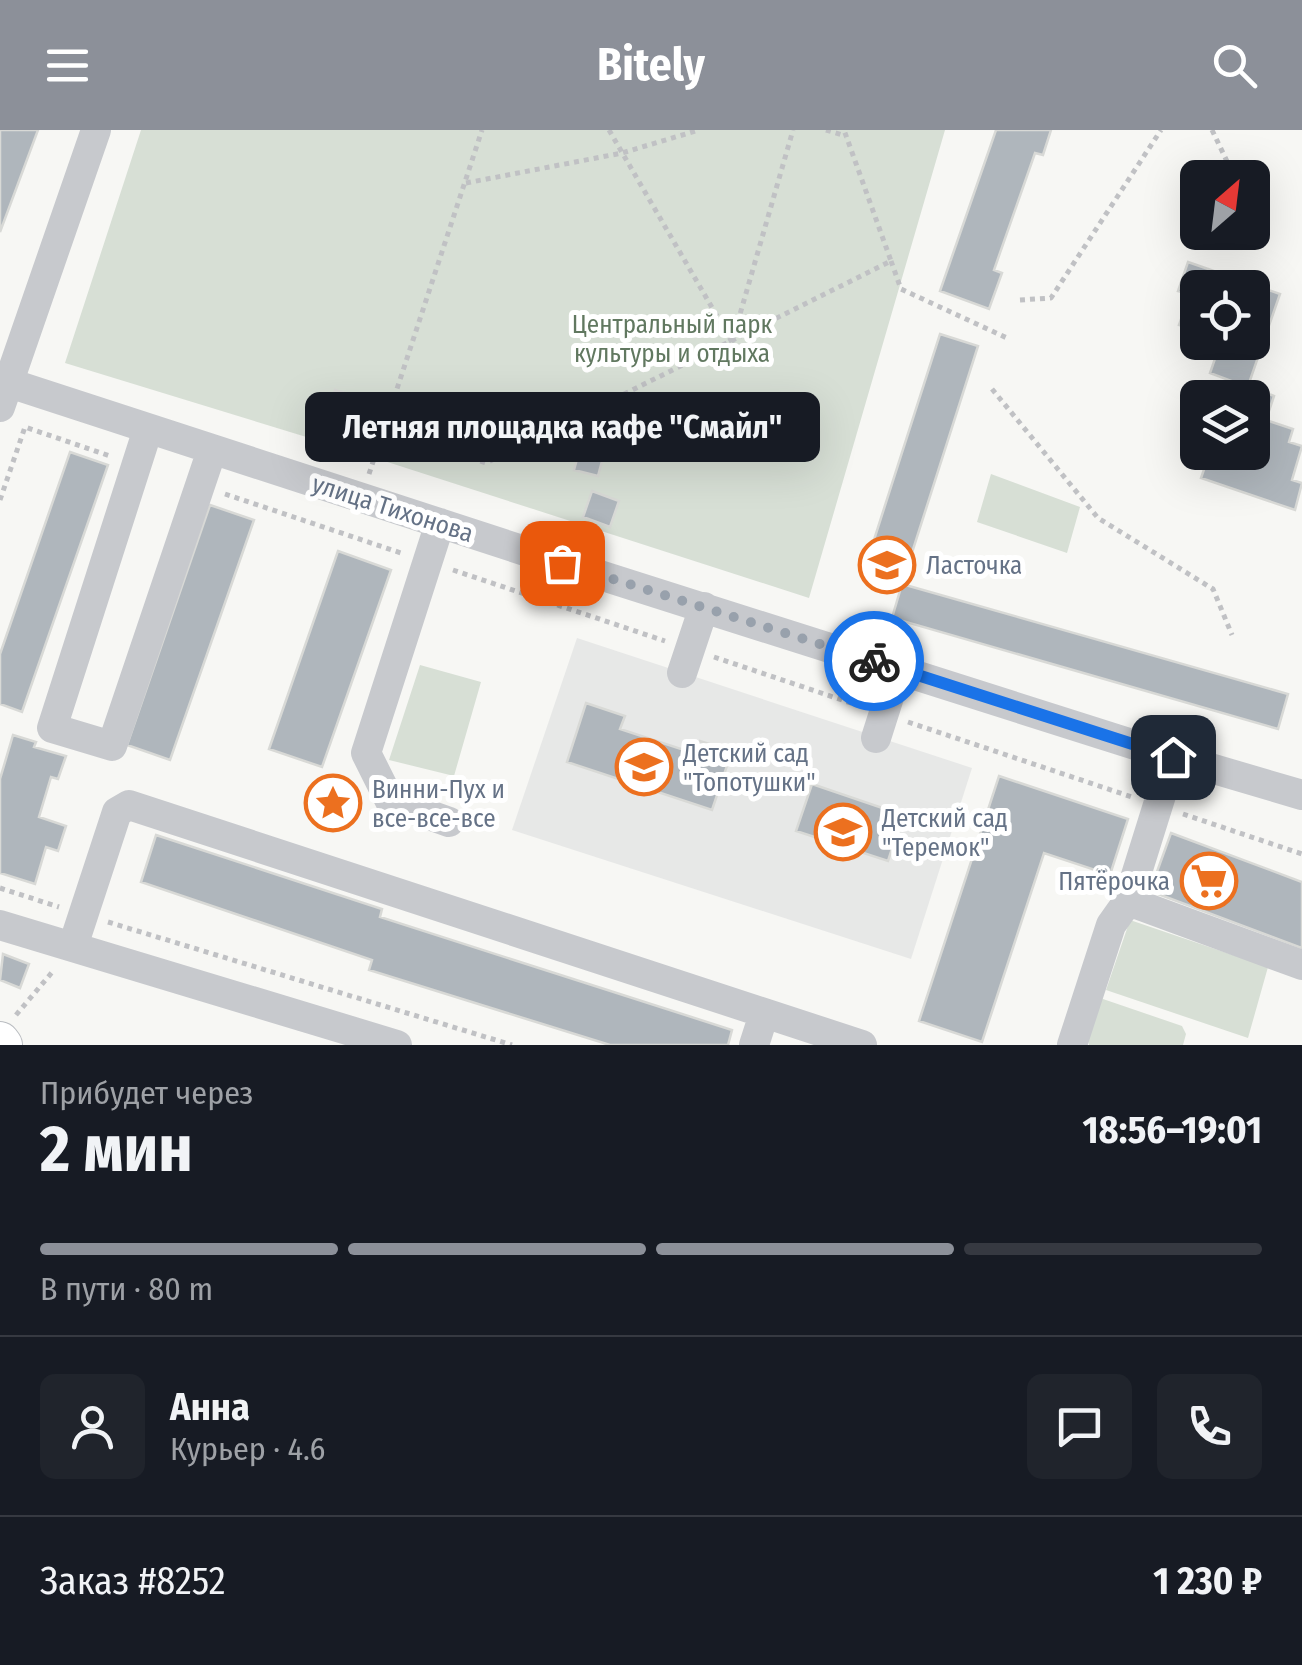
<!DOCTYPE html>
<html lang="ru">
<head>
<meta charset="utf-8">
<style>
  :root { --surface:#171b24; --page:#20242c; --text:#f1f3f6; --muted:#9ea1a6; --line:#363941; --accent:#8c9099 }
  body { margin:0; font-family:"Fira Sans Condensed",sans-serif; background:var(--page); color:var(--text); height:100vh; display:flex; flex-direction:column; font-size:38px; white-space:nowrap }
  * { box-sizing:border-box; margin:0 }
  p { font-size:32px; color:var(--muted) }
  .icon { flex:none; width:55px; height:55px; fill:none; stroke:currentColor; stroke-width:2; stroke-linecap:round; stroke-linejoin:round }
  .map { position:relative; height:915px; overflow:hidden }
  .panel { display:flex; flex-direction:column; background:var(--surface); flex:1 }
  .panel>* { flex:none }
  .needle { width:65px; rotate:28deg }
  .buttons { position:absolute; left:1180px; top:30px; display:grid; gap:20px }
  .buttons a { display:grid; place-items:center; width:90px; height:90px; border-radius:15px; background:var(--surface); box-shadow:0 10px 40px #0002; font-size:50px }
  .pin { position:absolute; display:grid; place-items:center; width:85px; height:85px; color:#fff; margin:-42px; border-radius:20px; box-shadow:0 5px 15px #0006 }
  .courier { position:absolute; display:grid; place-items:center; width:100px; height:100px; margin:-50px; border:8px solid #1a73e8; border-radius:50%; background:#fff; color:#222; box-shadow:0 2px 12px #0007 }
  .bubble { position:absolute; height:70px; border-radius:15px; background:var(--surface); box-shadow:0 10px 40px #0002; font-size:32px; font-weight:700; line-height:70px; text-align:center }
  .head em { font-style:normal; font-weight:700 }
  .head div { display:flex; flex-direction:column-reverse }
  .head { display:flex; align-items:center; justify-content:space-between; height:170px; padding:0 40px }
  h1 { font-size:65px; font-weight:700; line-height:75px }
  .bar { display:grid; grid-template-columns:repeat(4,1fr); gap:15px 10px; align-content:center; height:120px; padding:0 40px }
  .bar i { height:12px; border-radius:8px; background:var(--line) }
  .bar .current { background:var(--accent) }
  .bar p { grid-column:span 4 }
  .line { display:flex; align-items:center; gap:25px; padding:0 40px; border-top:2px solid var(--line) }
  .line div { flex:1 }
  .round { display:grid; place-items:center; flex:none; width:105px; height:105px; border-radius:15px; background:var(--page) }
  header { display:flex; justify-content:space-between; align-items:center; height:130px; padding:0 40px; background:var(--accent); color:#fff; font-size:45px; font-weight:700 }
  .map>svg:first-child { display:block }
  .built { fill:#e7e8e7 }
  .green { fill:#d7dfd5 }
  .building { fill:#afb6bc; stroke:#d8d9d6; stroke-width:2.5; fill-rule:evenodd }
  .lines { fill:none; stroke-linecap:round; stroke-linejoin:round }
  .major-casing { stroke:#b9bcc0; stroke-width:40 }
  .path { stroke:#c0c1c4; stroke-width:5; stroke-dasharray:5 5; stroke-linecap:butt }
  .minor { stroke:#c7c9cd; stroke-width:30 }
  .major { stroke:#fff; stroke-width:38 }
  .done { stroke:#98a1ac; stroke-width:10; stroke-dasharray:0 18 }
  .route { stroke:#1a73e8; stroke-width:12 }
  .labels { text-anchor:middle; stroke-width:10; stroke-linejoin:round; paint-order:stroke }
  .park-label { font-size:25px; fill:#617860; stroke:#fff }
  .street-label { font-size:25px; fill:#657286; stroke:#fff }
  .poi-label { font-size:25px; fill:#657286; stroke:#fff; text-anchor:start }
</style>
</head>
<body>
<header><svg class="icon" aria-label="menu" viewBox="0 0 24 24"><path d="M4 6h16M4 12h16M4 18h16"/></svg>Bitely<svg class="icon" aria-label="search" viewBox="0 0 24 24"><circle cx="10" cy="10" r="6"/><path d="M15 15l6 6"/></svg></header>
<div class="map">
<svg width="1302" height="915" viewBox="0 0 1302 915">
  <rect width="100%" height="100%" fill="#f7f7f4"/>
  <path class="built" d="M577 508 972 638 911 829 512 700Z"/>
  <path class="green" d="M141 0H945L809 468 375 328 65 233Z
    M991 344 1080 377 1067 423 977 392Z
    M420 535 481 552 454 646 389 630Z
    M1130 790 1268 837 1248 908 1106 860Z
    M1103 869 1182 896 1186 904 1183 915H1089L1086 903 1096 872Z"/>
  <path class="building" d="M0 0H38L0 102Z
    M996 0H1051L1043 25 1035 23 994 140 1002 143 989 179 940 161Z
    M1188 132 1280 164 1248 256 1274 266 1266 290 1293 299 1289 312 1302 316 1292 350 1302 353 1295 380 1201 348 1210 322H1252V268H1229L1234 252 1210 243 1217 223 1191 213 1195 200 1179 195 1190 164 1178 161ZM1198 158H1252V212H1198Z
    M940 204 978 216 902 454 864 441Z
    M335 260 355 266 345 298 325 291Z
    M582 311 606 316 598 346 574 340Z
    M70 322 108 335 22 582 0 574V524Z
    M592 361 619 371 610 397 583 387Z
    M210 375 254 390 170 630 127 615Z
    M872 417 910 429 902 454 864 441Z
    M338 421 391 440 322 637 269 619Z
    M902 454 1288 564 1278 599 892 488Z
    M586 573 625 586 620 599 696 624 700 611 732 621 712 680 567 632Z
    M13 605 36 612 34 617 66 626 58 649 51 647 39 687 66 696 58 721 46 717 35 754 0 743V649Z
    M999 646 1128 689 1110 745 1044 723 982 912 919 891Z
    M812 654 903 685 888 731 796 701Z
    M1171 703 1302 752V818L1150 761Z
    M156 705 382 779 380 787 732 900 728 915H610L369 840 372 830 141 752Z
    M3 824 29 834 20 858 0 850Z"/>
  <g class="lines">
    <g class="major-casing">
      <path id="major" d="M0 911 3 915"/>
    </g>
    <path class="path" d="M609 0 732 212
      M826 0 846 6
      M1212 0 1235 48
      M466 53 622 23 699 0
      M1252 84 1266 112
      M891 131 901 159 1007 208
      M1020 170 1051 168 1161 0
      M732 212 793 0
      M992 259 1098 388 1213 459 1232 505
      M385 301 486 333 891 131 844 0
      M369 344 482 0
      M225 364 404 424
      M0 370 25 297 110 326
      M453 440 665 511
      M714 527 860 576
      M908 592 1135 668
      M1183 684 1302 724
      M0 758 59 777
      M108 792 512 915
      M16 885 54 840"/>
    <path class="minor" d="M0 250 562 433 1173 627 1302 665
      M0 277 96 0
      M148 299 52 598 112 616 212 320
      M440 393 366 623 390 671 449 692
      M682 543 704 477
      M876 608 898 539
      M1173 627 1128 771 1302 835
      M0 795 397 915
      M73 816 117 682 129 675 862 915
      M754 915 764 884
      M1072 915 1111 795 1128 771"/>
    <use href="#major" class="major"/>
  </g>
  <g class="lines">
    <path class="done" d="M562 433 874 531"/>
    <path class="route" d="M874 531 1173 627"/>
  </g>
  <defs>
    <g id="school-ring" transform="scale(2.875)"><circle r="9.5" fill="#fff" stroke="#ec701f" stroke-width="1.5"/><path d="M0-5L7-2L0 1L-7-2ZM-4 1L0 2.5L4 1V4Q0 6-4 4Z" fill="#ec701f"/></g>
    <g id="sight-ring" transform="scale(2.875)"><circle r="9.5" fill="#fff" stroke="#ec701f" stroke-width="1.5"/><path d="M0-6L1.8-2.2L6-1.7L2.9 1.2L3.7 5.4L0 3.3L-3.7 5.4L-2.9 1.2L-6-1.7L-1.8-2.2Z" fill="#ec701f"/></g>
    <g id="supermarket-ring" transform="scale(2.875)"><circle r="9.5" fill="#fff" stroke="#ec701f" stroke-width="1.5"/><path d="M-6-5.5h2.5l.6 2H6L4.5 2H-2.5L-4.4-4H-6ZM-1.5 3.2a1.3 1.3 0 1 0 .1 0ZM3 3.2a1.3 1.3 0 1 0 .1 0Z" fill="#ec701f"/></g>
  </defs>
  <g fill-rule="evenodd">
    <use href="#school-ring" x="887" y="435"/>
    <use href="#school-ring" x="644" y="637"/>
    <use href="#sight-ring" x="333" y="673"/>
    <use href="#school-ring" x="843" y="702"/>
    <use href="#supermarket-ring" x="1209" y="751"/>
  </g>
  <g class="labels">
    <g class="park-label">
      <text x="672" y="203">Центральный парк<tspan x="672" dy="29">культуры и отдыха</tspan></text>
    </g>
    <g class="street-label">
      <text transform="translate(393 378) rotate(18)" y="9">улица Тихонова</text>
    </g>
    <g class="poi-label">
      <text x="926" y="444">Ласточка</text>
      <text x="683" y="632">Детский сад<tspan x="683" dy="29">"Топотушки"</tspan></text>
      <text x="372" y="668">Винни-Пух и<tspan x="372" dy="29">все-все-все</tspan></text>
      <text x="882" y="697">Детский сад<tspan x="882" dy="29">"Теремок"</tspan></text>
      <text x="1170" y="760" text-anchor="end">Пятёрочка</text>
    </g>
  </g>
</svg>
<div class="buttons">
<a><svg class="needle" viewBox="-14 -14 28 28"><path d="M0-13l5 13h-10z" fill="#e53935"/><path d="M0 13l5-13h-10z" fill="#9ea1a6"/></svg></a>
<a><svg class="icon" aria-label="locate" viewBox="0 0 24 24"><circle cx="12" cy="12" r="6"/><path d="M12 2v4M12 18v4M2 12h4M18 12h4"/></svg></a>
<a><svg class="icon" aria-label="layers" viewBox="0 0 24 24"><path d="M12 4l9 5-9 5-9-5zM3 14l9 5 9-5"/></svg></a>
</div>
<div class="pin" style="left:562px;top:433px;background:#ea580c"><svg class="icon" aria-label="bag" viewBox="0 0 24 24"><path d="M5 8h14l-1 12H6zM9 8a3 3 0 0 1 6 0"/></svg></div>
<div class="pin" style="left:1173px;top:627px;background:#1f2937"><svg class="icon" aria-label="home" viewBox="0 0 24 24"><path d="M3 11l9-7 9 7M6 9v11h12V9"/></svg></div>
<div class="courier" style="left:874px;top:531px"><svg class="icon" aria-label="bike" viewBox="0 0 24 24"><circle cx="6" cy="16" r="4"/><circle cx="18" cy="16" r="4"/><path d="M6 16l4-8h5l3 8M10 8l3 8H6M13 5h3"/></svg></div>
<div class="bubble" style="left:305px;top:262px;width:515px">Летняя площадка кафе &quot;Смайл&quot;</div>
</div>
<section class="panel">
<div class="head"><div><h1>2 мин</h1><p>Прибудет через</p></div><em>18:56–19:01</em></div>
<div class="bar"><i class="current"></i><i class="current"></i><i class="current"></i><i></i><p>В пути · 80 m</p></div>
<div class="line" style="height:180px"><a class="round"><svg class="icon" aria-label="person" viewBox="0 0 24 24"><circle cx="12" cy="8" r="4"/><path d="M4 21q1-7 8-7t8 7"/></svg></a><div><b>Анна</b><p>Курьер · 4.6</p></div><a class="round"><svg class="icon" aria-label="chat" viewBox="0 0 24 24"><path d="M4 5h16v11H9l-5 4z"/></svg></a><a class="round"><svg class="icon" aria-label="phone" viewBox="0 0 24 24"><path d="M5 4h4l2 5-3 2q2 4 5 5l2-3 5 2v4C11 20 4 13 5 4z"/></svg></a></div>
<div class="line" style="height:130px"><div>Заказ #8252</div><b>1 230 ₽</b></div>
</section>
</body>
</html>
